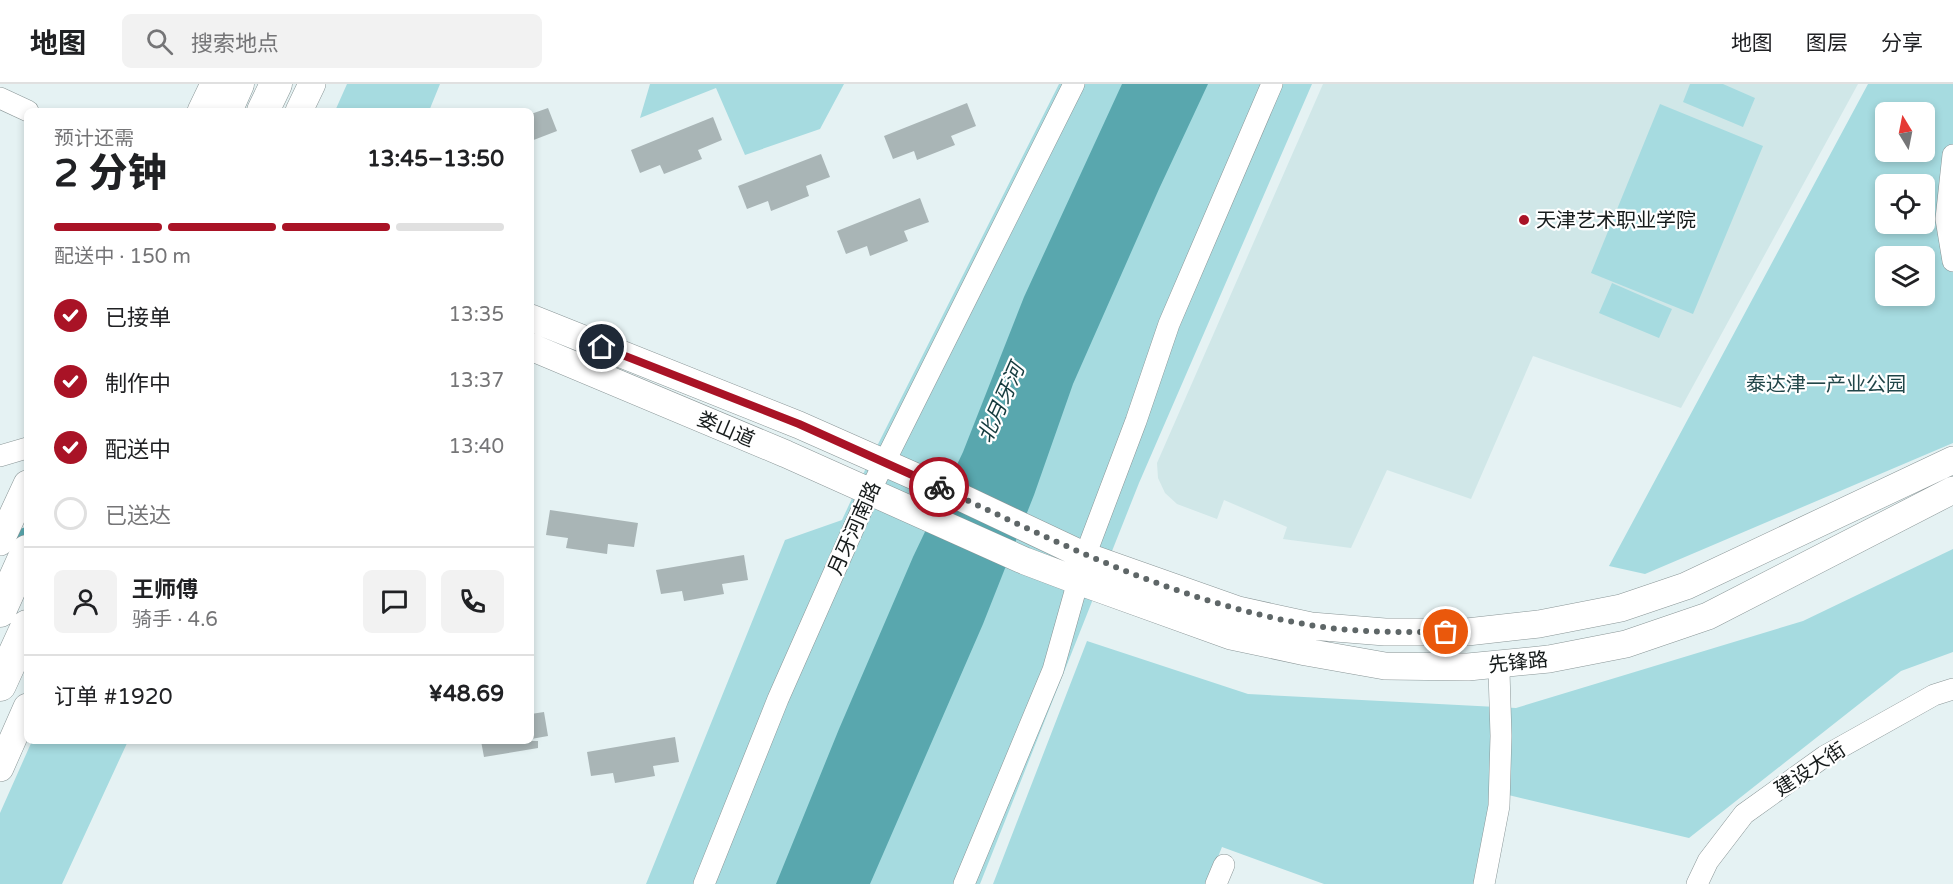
<!DOCTYPE html>
<html lang="zh">
<head>
<meta charset="utf-8">
<style>
  :root { --surface:#fff; --page:#f2f2f2; --text:#202124; --muted:#757577; --line:#e0e0e0; --accent:#a91326 }
  body { margin:0; font-family:"Varela Round","Noto Sans SC",sans-serif; background:var(--page); color:var(--text); height:100vh; display:flex; flex-direction:column; font-size:22px; white-space:nowrap }
  * { box-sizing:border-box; margin:0 }
  p { font-size:20px; color:var(--muted) }
  .icon { flex:none; width:33px; height:33px; fill:none; stroke:currentColor; stroke-width:2; stroke-linecap:round; stroke-linejoin:round }
  .map { position:relative; flex:1; overflow:hidden }
  .sheet { position:absolute; left:24px; top:24px; width:510px; height:636px; display:flex; flex-direction:column; background:var(--surface); border-radius:9px; box-shadow:0 3px 9px #0003 }
  .sheet>* { flex:none }
  .needle { width:39px; rotate:350deg }
  .controls { position:absolute; left:1875px; top:18px; display:grid; gap:12px }
  .controls a { display:grid; place-items:center; width:60px; height:60px; border-radius:9px; background:var(--surface); box-shadow:0 3px 9px #0003; font-size:30px }
  .pin { position:absolute; display:grid; place-items:center; width:51px; height:51px; color:#fff; margin:-26px; border:3px solid #fff; border-radius:50%; box-shadow:0 2px 6px #0007 }
  .courier { position:absolute; display:grid; place-items:center; width:60px; height:60px; margin:-30px; border:4px solid #a91326; border-radius:50%; background:#fff; color:#222; box-shadow:0 2px 8px #0007 }
  .summary em { font-style:normal; font-weight:800 }
  .summary div { display:flex; flex-direction:column-reverse }
  .summary { display:flex; align-items:center; justify-content:space-between; height:102px; padding:0 30px }
  h1 { font-size:39px; font-weight:800; line-height:45px }
  .bar { display:grid; grid-template-columns:repeat(4,1fr); gap:9px 6px; align-content:center; height:72px; padding:0 30px }
  .bar i { height:8px; border-radius:4px; background:var(--line) }
  .bar .on { background:var(--accent) }
  .bar p { grid-column:span 4 }
  .line { display:flex; align-items:center; gap:15px; padding:0 30px; border-top:2px solid var(--line) }
  .line div { flex:1 }
  .round { display:grid; place-items:center; flex:none; width:63px; height:63px; border-radius:9px; background:var(--page) }
  ol { padding:0 30px; list-style:none }
  li { display:flex; align-items:center; gap:18px; height:66px }
  li p { margin-inline-start:auto }
  li .icon { padding:6px; border-radius:50%; background:var(--accent); color:#fff; stroke-width:4 }
  li:last-child { color:var(--muted) }
  li i { width:33px; height:33px; border:3px solid var(--line); border-radius:50% }
  header { display:flex; align-items:center; gap:36px; box-sizing:border-box; height:84px; padding:0 30px; background:var(--surface); border-bottom:2px solid var(--line) }
  header strong { font-size:28px }
  nav { display:flex; gap:33px; margin-inline-start:auto; font-size:21px }
  .search { width:420px; height:54px; background:var(--page); display:flex; align-items:center; gap:15px; box-sizing:border-box; padding:0 21px; border-radius:9px; color:var(--muted); font-size:22px }
  .map>svg:first-child { display:block }
  .built { fill:#d0e7e8 }
  .green { fill:#a6dbe0; fill-rule:evenodd }
  .water { fill:#59a7ae }
  .lines { fill:none; stroke-linecap:round; stroke-linejoin:round }
  .canal { stroke:#59a7ae; stroke-width:16 }
  .building { fill:#a9b5b6 }
  .minor-casing { stroke:#8a9697; stroke-width:22 }
  .major-casing { stroke:#8a9697; stroke-width:28 }
  .highway-casing { stroke:#8a9697; stroke-width:33 }
  .minor { stroke:#fff; stroke-width:21 }
  .major { stroke:#fff; stroke-width:27 }
  .highway { stroke:#fff; stroke-width:32 }
  .done { stroke:#5e6667; stroke-width:6; stroke-dasharray:0 10.8 }
  .route { stroke:#a91326; stroke-width:8 }
  .poi-dot { fill:#a91326; stroke:#fff; stroke-width:2 }
  .labels { text-anchor:middle; stroke-width:4.5; stroke-linejoin:round; paint-order:stroke }
  .poi-label { font-size:20px; fill:#161b1b; stroke:#fff; text-anchor:start }
  .park-label { font-size:20px; fill:#214649; stroke:#fff }
  .street-label { font-size:20px; fill:#161b1b; stroke:#fff }
  .water-label { font-size:21px; font-style:italic; fill:#153b3e; stroke:#fff }
</style>
</head>
<body>
<header>
<strong>地图</strong>
<div class="search"><svg class="icon" aria-label="search" viewBox="0 0 24 24"><circle cx="10" cy="10" r="6"/><path d="M15 15l6 6"/></svg>搜索地点</div>
<nav><a>地图</a><a>图层</a><a>分享</a></nav>
</header>
<div class="map">
<svg width="1953" height="800" viewBox="0 0 1953 800">
  <rect width="100%" height="100%" fill="#e5f2f3"/>
  <path class="built" d="M1323 0H1858L1681 324 1533 272 1471 415 1387 386 1351 464 1283 455 1287 443 1224 416 1217 435 1177 420 1165 409 1158 394 1157 379Z"/>
  <path class="green" d="M347 0H440L429 27H335Z
    M650 0H844L820 45 745 71 716 4 640 34Z
    M1059 0H1312L1139 399 980 800H646L785 456 842 436 866 384Z
    M1690 0H1723L1755 14 1743 43 1683 18Z
    M1868 0H1953V359L1645 490 1609 482ZM1886 28H1924V68H1886ZM1886 100H1924V140H1886ZM1886 172H1924V212H1886Z
    M1660 20 1763 62 1693 230 1591 189Z
    M1612 199 1672 225 1659 254 1599 229Z
    M1953 465V568L1901 587 1689 754 1500 709 1476 800H1324L1222 763 1207 800H993L1087 557 1248 610 1516 624 1803 537Z
    M32 657H128L62 800H0V729Z"/>
  <path class="water" d="M1122 0H1208L1159 105 1073 300 1034 411 983 540 870 800H776L839 645 913 473 963 368 1024 213Z"/>
  <g class="lines">
    <path class="canal" d="M0 461 27 451"/>
  </g>
  <path class="building" d="M967 19 976 42 951 52 955 61 917 76 914 67 893 75 884 52Z
    M548 24 557 47 531 57V30Z
    M713 33 722 56 698 66 702 75 664 90 660 81 640 89 631 66Z
    M821 70 830 93 806 102 809 112 771 127 768 117 747 125 738 102Z
    M920 114 929 138 904 147 908 157 870 172 867 162 846 170 837 147Z
    M550 426 638 439 634 463 608 460 607 470 566 464 568 454 546 451Z
    M744 471 748 496 722 500 724 510 684 517 682 507 661 510 656 486Z
    M544 628 548 652 531 655V630Z
    M675 653 679 678 653 682 655 692 615 699 613 689 591 692 587 668Z
    M481 657H538V664L484 673Z"/>
  <g class="lines">
    <g class="minor-casing">
      <path id="minor" d="M0 14 28 27
        M1953 71 1946 135 1953 177
        M0 372 27 364
        M704 800 778 615 870 407 1074 0
        M964 800 1053 586 1085 472 1136 337 1169 240 1272 0
        M1216 800 1224 781
        M1484 800 1499 722 1501 652 1499 587
        M1697 800 1708 777 1744 730 1825 672 1934 611 1953 605"/>
    </g>
    <g class="major-casing">
      <path id="major" d="M201 27 214 0
        M299 27 312 0
        M531 234 799 341 939 403 1085 472 1238 526 1311 542 1385 548H1467L1539 540 1621 524 1686 502 1953 376
        M531 263 786 370 1025 477 1078 497 1231 552 1306 568 1385 582 1468 583 1549 575 1626 560 1708 532 1953 406
        M0 458 27 400
        M0 684 27 623"/>
    </g>
    <g class="highway-casing">
      <path id="highway" d="M226 27 238 0
        M263 27 276 0
        M0 527 27 467
        M0 601 27 542"/>
    </g>
    <use href="#minor" class="minor"/>
    <use href="#major" class="major"/>
    <use href="#highway" class="highway"/>
  </g>
  <g class="lines">
    <path class="done" d="M939 403C1058 459 1179 519 1310 541 1355 549 1401 548 1446 548"/>
    <path class="route" d="M602 263 799 340 939 403"/>
  </g>
  <circle class="poi-dot" cx="1524" cy="136" r="6"/>
  <g class="labels">
    <g class="poi-label">
      <text x="1536" y="143">天津艺术职业学院</text>
    </g>
    <g class="park-label">
      <text x="1826" y="307">泰达津一产业公园</text>
    </g>
    <g class="street-label">
      <text transform="translate(726 345) rotate(23)" y="7">娄山道</text>
      <text transform="translate(854 444) rotate(-66)" y="7">月牙河南路</text>
      <text transform="translate(1518 578) rotate(-6)" y="7">先锋路</text>
      <text transform="translate(1810 685) rotate(-33)" y="7">建设大街</text>
    </g>
    <g class="water-label">
      <text transform="translate(1001 319) rotate(-66)" y="7">北月牙河</text>
    </g>
  </g>
</svg>
<div class="controls">
<a><svg class="needle" viewBox="-14 -14 28 28"><path d="M0-13l5 13h-10z" fill="#e53935"/><path d="M0 13l5-13h-10z" fill="#757577"/></svg></a>
<a><svg class="icon" aria-label="locate" viewBox="0 0 24 24"><circle cx="12" cy="12" r="6"/><path d="M12 2v4M12 18v4M2 12h4M18 12h4"/></svg></a>
<a><svg class="icon" aria-label="layers" viewBox="0 0 24 24"><path d="M12 4l9 5-9 5-9-5zM3 14l9 5 9-5"/></svg></a>
</div>
<div class="pin" style="left:1446px;top:548px;background:#ea580c"><svg class="icon" aria-label="bag" viewBox="0 0 24 24"><path d="M5 8h14l-1 12H6zM9 8a3 3 0 0 1 6 0"/></svg></div>
<div class="pin" style="left:602px;top:263px;background:#1f2937"><svg class="icon" aria-label="home" viewBox="0 0 24 24"><path d="M3 11l9-7 9 7M6 9v11h12V9"/></svg></div>
<div class="courier" style="left:939px;top:403px"><svg class="icon" aria-label="bike" viewBox="0 0 24 24"><circle cx="6" cy="16" r="4"/><circle cx="18" cy="16" r="4"/><path d="M6 16l4-8h5l3 8M10 8l3 8H6M13 5h3"/></svg></div>
<section class="sheet">
<div class="summary"><div><h1>2 分钟</h1><p>预计还需</p></div><em>13:45–13:50</em></div>
<div class="bar"><i class="on"></i><i class="on"></i><i class="on"></i><i></i><p>配送中 · 150 m</p></div>
<ol>
<li><svg class="icon" aria-label="check" viewBox="0 0 24 24"><path d="M5 12l5 5 9-10"/></svg>已接单<p>13:35</p></li>
<li><svg class="icon" aria-label="check" viewBox="0 0 24 24"><path d="M5 12l5 5 9-10"/></svg>制作中<p>13:37</p></li>
<li><svg class="icon" aria-label="check" viewBox="0 0 24 24"><path d="M5 12l5 5 9-10"/></svg>配送中<p>13:40</p></li>
<li><i></i>已送达</li>
</ol>
<div class="line" style="height:108px"><a class="round"><svg class="icon" aria-label="person" viewBox="0 0 24 24"><circle cx="12" cy="8" r="4"/><path d="M4 21q1-7 8-7t8 7"/></svg></a><div><b>王师傅</b><p>骑手 · 4.6</p></div><a class="round"><svg class="icon" aria-label="chat" viewBox="0 0 24 24"><path d="M4 5h16v11H9l-5 4z"/></svg></a><a class="round"><svg class="icon" aria-label="phone" viewBox="0 0 24 24"><path d="M5 4h4l2 5-3 2q2 4 5 5l2-3 5 2v4C11 20 4 13 5 4z"/></svg></a></div>
<div class="line" style="height:78px"><div>订单 #1920</div><b>¥48.69</b></div>
</section>
</div>
</body>
</html>
